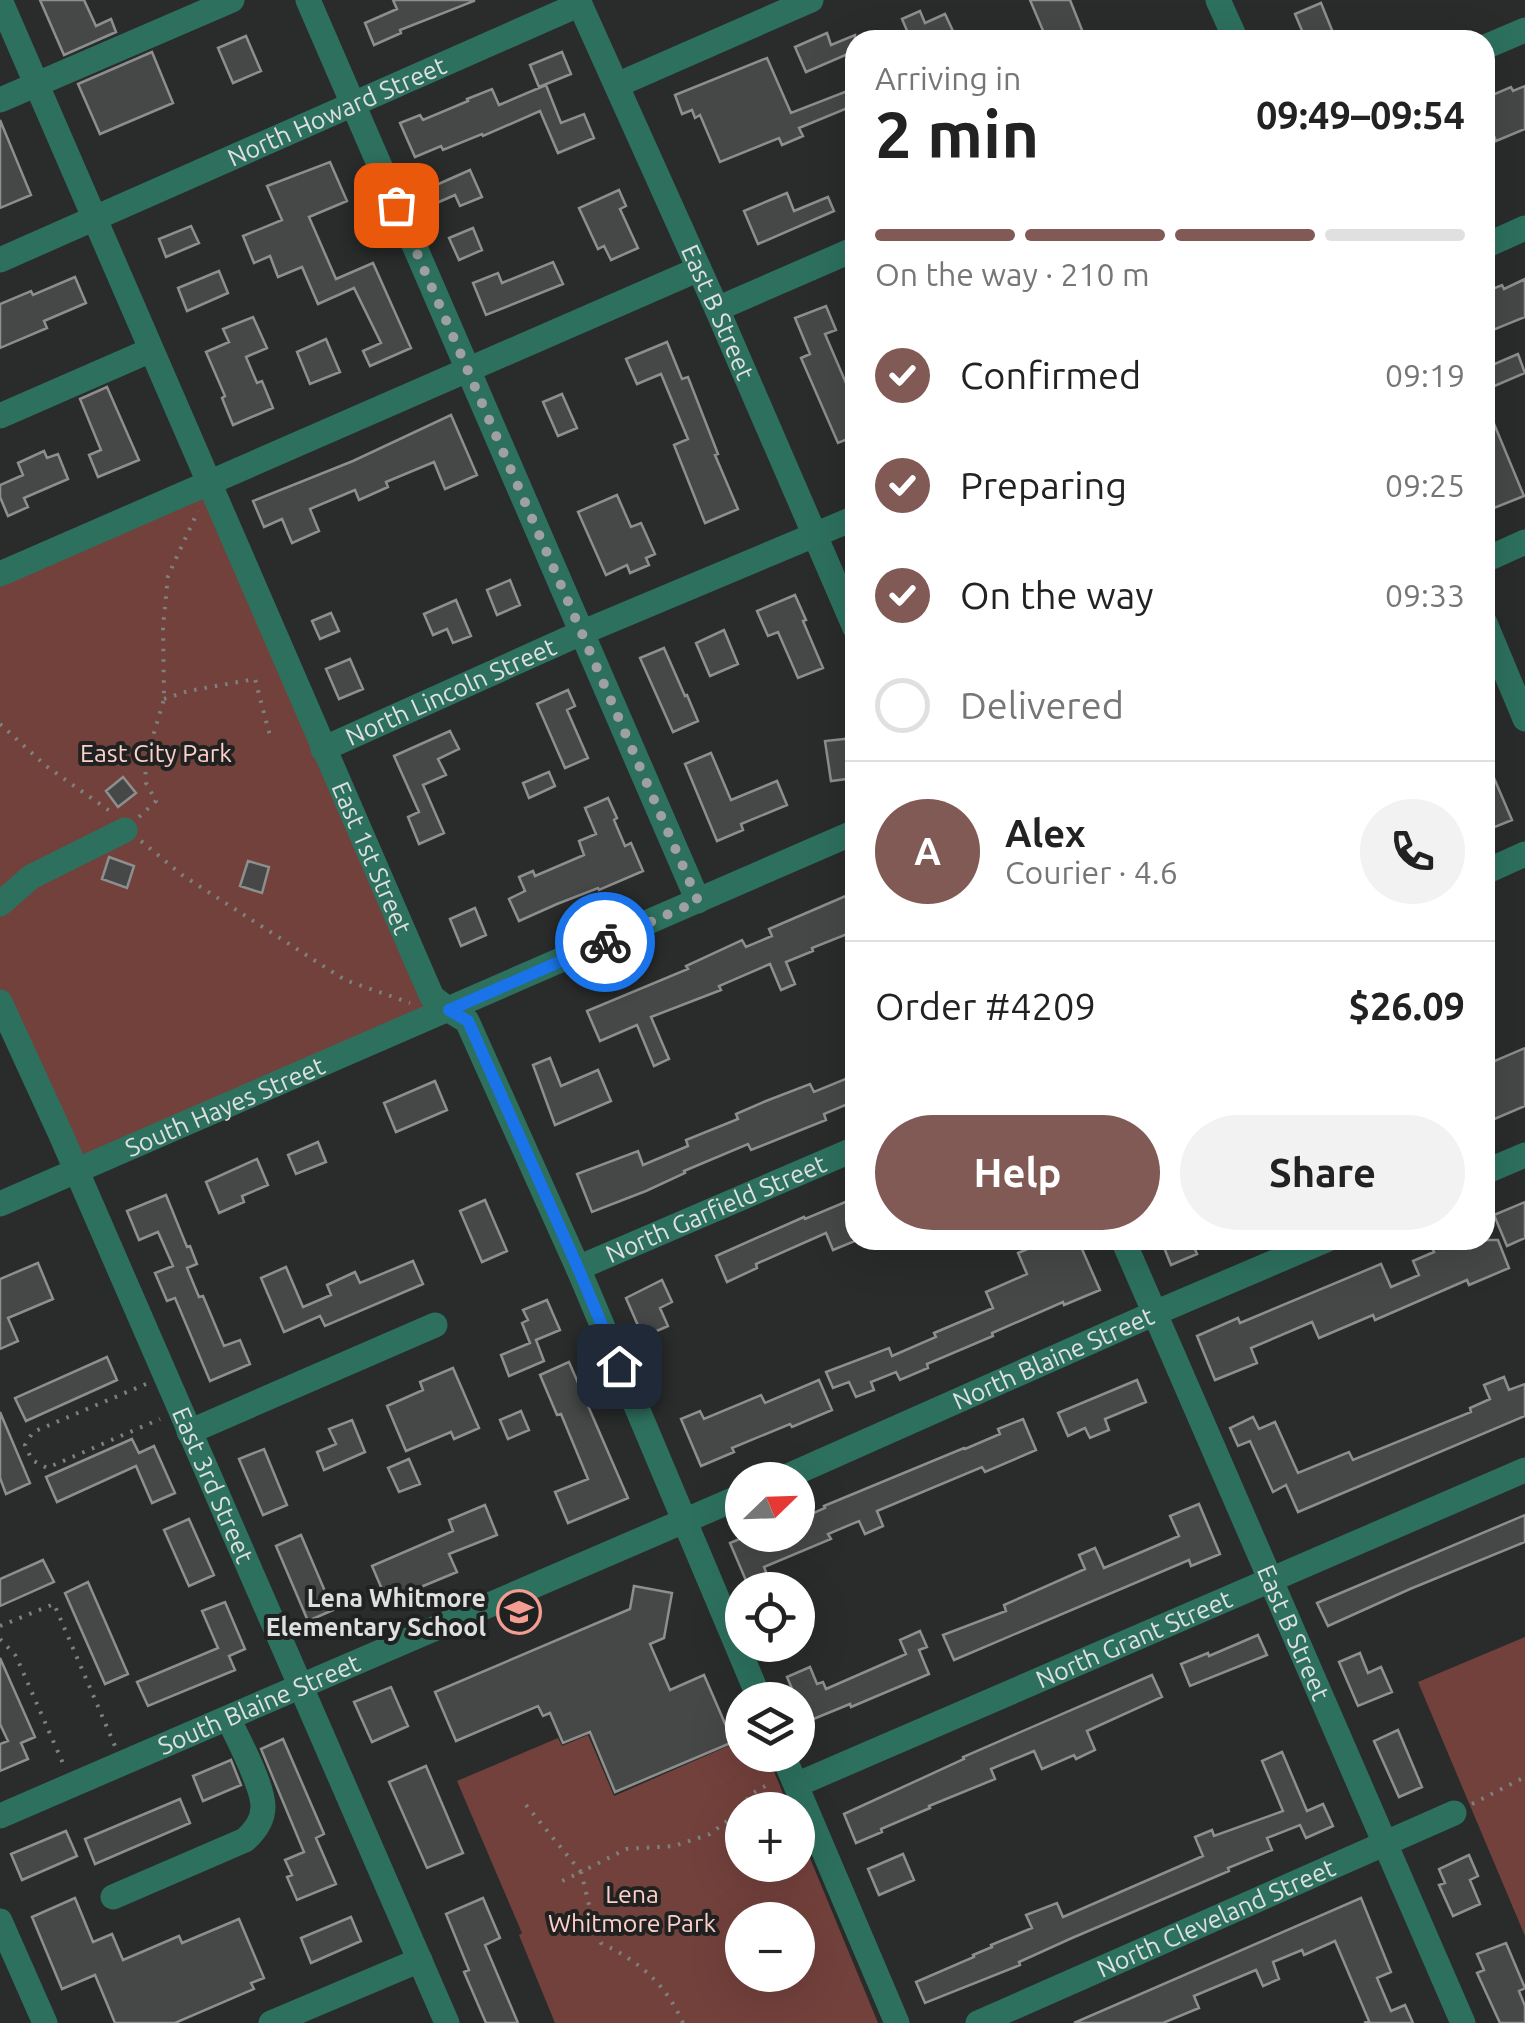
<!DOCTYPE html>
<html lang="en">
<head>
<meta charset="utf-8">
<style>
  :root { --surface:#fff; --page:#f2f2f2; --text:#222; --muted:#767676; --line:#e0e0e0; --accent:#815955 }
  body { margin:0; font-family:Ubuntu,sans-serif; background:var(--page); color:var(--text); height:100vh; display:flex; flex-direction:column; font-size:38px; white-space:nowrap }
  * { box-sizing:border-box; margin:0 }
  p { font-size:32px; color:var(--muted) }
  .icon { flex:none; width:55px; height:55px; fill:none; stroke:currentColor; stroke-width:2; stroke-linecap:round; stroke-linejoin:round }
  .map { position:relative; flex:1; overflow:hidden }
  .side { position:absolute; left:845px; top:30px; width:650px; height:1220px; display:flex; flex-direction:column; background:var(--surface); border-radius:30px; box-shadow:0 10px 40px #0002 }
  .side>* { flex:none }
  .needle { width:65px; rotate:67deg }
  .buttons { position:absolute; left:725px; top:1462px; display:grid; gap:20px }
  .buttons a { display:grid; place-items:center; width:90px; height:90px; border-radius:50%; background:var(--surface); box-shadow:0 10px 40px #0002; font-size:50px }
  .pin { position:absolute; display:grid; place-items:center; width:85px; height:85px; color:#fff; margin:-42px; border-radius:20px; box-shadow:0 5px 15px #0006 }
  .courier { position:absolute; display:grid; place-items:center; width:100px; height:100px; margin:-50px; border:8px solid #1a73e8; border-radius:50%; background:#fff; color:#222; box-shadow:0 2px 12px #0007 }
  .headline em { font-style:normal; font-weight:600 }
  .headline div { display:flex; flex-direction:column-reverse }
  .headline { display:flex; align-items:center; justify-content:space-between; height:170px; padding:0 30px }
  h1 { font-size:65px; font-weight:600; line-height:75px }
  .bar { display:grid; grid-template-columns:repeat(4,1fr); gap:15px 10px; align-content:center; height:120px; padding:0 30px }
  .bar i { height:12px; border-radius:8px; background:var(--line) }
  .bar .active { background:var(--accent) }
  .bar p { grid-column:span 4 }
  .line { display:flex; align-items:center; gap:25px; padding:0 30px; border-top:2px solid var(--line) }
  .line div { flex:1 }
  .round { display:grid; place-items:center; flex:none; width:105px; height:105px; border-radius:52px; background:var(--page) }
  ol { padding:0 30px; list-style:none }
  li { display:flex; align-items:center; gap:30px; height:110px }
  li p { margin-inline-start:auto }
  li .icon { padding:10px; border-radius:50%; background:var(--accent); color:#fff; stroke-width:4 }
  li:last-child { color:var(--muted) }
  li i { width:55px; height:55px; border:5px solid var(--line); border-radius:50% }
  .primary-button { display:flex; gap:20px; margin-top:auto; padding:20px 30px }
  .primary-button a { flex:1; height:115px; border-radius:60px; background:var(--accent); color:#fff; font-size:40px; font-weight:600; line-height:115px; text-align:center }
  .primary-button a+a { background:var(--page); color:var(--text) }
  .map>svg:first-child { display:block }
  .green { fill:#73413c; fill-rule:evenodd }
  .building { fill:#454847; stroke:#8c8f8e; stroke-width:2.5 }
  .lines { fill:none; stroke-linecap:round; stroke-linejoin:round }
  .path { stroke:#7d807f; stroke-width:4; stroke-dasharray:2.5 8; stroke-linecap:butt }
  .minor { stroke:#2d705e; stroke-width:25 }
  .done { stroke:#9fa1a0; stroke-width:10; stroke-dasharray:0 18 }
  .route { stroke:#1a73e8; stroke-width:12 }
  .labels { text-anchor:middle; stroke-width:8; stroke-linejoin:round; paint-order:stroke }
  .street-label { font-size:25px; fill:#dee0df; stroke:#1f2221 }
  .park-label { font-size:25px; fill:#ffcfca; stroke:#1f2221 }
  .poi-label { font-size:25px; font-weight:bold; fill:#dee0df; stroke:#1f2221; text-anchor:end }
</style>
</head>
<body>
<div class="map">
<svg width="1525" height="2023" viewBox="0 0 1525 2023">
  <rect width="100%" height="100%" fill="#292c2b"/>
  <path class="green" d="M210 483 449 1010 76 1172 0 1002V575Z
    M1525 1637V1936L1418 1682Z
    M588 1735 614 1796 742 1740V1755H767L790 1810H742V1865H798V1829L878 2023H555L519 1935 522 1933 457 1781 558 1738 562 1746ZM798 1920V1975H742V1920Z"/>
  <path class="building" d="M40 0H84L96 26 111 19 116 32 64 55Z
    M393 0H474V1L400 30 401 33 374 45 365 23 397 9Z
    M1030 0H1070L1086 40H1047Z
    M1321 3 1336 40H1306L1295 14Z
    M920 11 925 23 945 14 953 31 932 40H911L902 19Z
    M827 33 831 45 855 35V51L806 72 795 47Z
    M246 36 261 71 233 83 218 48Z
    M152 52 173 103 100 134 78 84Z
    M562 52 571 74 539 87 530 65Z
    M767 58 791 113 855 88V105L799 128 803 136 782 145 779 138 720 162 700 115 695 118 692 110 682 114 675 95Z
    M546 85 561 123 584 114 594 138 558 153 540 111 483 136 482 134 443 150 441 146 415 157 400 123 420 115 423 120 468 101 467 99 492 89 499 105Z
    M1525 86V129L1496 141 1485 114V98L1511 87 1513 91Z
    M0 120 31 195 0 208Z
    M330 162 347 201 309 217 336 279 373 263 411 348 370 366 363 351 381 343 354 288 318 304 302 267 278 277 270 256 254 263 243 236 282 220 267 186Z
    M470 170 482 197 460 206 455 195 432 205 425 190Z
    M619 190 626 206 620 209 638 248 611 260 604 246 598 249 579 208Z
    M787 193 794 211 828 197 834 211 758 244 744 211Z
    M191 226 199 243 166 257 159 239Z
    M473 228 482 250 459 260 449 238Z
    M553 262 563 284 486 315 473 283 498 273 502 283Z
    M219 271 228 293 187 311 178 288Z
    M75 277 86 303 44 321 47 328 0 348V304L31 291 33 295Z
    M1525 279V317L1493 330 1485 312V292L1502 285 1504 289Z
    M826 306 836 330 825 334 855 404V436L838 443 801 358 810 354 795 318Z
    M253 317 267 348 246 357 257 383 262 381 273 408 233 425 222 398 225 396 206 352 229 342 223 329Z
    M326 339 340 372 310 384 297 352Z
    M667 342 682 379 688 377 718 454 715 455 738 509 705 523 674 445 688 439 661 374 637 384 626 359Z
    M1518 354 1525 373 1485 390V368Z
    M107 387 139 460 98 477 89 455 101 450 80 399Z
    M562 394 577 428 558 436 543 402Z
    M1485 402 1524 496 1489 510 1485 500Z
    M451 415 477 475 445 489 434 462 386 482 388 487 359 500 355 490 310 509 319 531 292 543 282 519 264 527 253 501 353 461Z
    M44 451 47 458 58 454 68 479 24 498 28 507 8 516 0 497V485L23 475 18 463Z
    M617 495 631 527 641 523 655 554 646 558 649 565 630 573 627 565 606 575 578 512Z
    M510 580 520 605 497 615 487 590Z
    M795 595 806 620 803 621 823 668 798 678 778 632 768 636 757 611Z
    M456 600 471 636 453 643 447 629 433 635 424 614Z
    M331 613 339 631 320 639 312 621Z
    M724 630 738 664 710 676 696 643Z
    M664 648 685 696 687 695 698 721 673 732 640 658Z
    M350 659 363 689 339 699 326 669Z
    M568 690 575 706 567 710 588 758 565 768 537 704Z
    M450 731 459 749 438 759 446 775 423 785 444 833 419 844 408 817 419 812 394 756Z
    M854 738 855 778 831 781 825 741Z
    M711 753 731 800 777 781 787 805 741 824 743 830 717 841 685 764Z
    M1485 757 1512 820 1485 831Z
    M549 772 555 786 529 798 523 783Z
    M123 777 136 793 118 807 106 791Z
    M608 798 617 818 614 820 625 846 631 843 643 871 599 890 598 888 557 904 519 921 509 899 525 891 519 877 533 871 535 876 584 855 579 841 596 834 585 808Z
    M109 857 134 866 127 888 102 879Z
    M248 861 269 867 262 893 240 886Z
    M855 892V931L812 948 813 951 786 962 795 984 781 990 770 964 719 986 721 990 651 1017 669 1059 654 1066 637 1025 600 1041 587 1011 688 969 686 966 742 940 746 947 772 936 769 929Z
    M475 908 486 935 461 946 450 919Z
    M1525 1048V1106L1485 1123V1065Z
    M550 1058 561 1086 598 1070 611 1101 555 1125 533 1065Z
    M855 1075V1101L824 1114 826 1120 751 1150 748 1144 684 1171 685 1173 646 1191 592 1212 577 1174 638 1151 643 1165 688 1146 686 1140 738 1119 736 1114 766 1101 810 1084 814 1092Z
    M435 1081 447 1110 396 1132 384 1103Z
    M318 1142 326 1162 296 1174 288 1155Z
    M257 1159 268 1185 242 1196 244 1202 219 1213 206 1182Z
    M166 1195 187 1247 190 1246 197 1264 187 1268 199 1297 203 1296 224 1346 240 1340 250 1364 210 1381 175 1298 167 1301 155 1273 173 1266 158 1232 139 1240 127 1211Z
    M855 1198V1241L833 1250 826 1233 756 1264 757 1268 727 1282 716 1256 804 1217 805 1219Z
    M485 1200 507 1251 482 1262 460 1211Z
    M1525 1202V1238L1507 1246 1494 1215Z
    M1049 1240H1078L1100 1290 1064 1305 1063 1302 992 1333 993 1336 927 1364 928 1368 900 1380 896 1372 871 1382 874 1390 856 1397 849 1382 833 1388 826 1372 889 1348 892 1356 936 1337 934 1333 993 1308 986 1292 1027 1274 1018 1253Z
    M1161 1240H1191L1197 1254 1171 1265Z
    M1428 1240H1498L1509 1268 1469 1285 1467 1280 1375 1320 1373 1315 1319 1338 1312 1322 1251 1348 1257 1363 1215 1380 1197 1336 1238 1318 1240 1323 1381 1264 1391 1287 1419 1275 1413 1261 1434 1252Z
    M413 1261 423 1284 325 1326 320 1316 284 1332 261 1278 286 1267 303 1307 331 1295 327 1285 355 1272 360 1283Z
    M38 1263 53 1299 8 1318 18 1341 0 1349V1279Z
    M662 1280 672 1302 660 1308 668 1326 643 1337 626 1298Z
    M547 1300 560 1330 536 1340 544 1361 509 1376 501 1355 530 1343 522 1323 528 1320 523 1310Z
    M107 1357 117 1380 26 1421 15 1398Z
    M569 1362 628 1498 568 1523 555 1492 588 1479 561 1414 557 1415 540 1375Z
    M453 1368 479 1428 454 1439 451 1432 406 1451 387 1406 423 1390 420 1382Z
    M1504 1377 1509 1390 1525 1384V1416L1298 1512 1286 1485 1273 1492 1250 1441 1238 1446 1230 1428 1253 1417 1259 1429 1275 1422 1298 1473 1349 1452 1353 1460 1471 1412 1470 1408 1490 1399 1484 1385Z
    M819 1380 832 1410 792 1427 790 1424 732 1448 734 1452 701 1466 681 1419 700 1411 704 1419 761 1395 765 1403Z
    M1137 1380 1146 1402 1105 1419 1109 1430 1090 1438 1085 1428 1068 1436 1058 1413Z
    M521 1411 529 1430 508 1439 500 1420Z
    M0 1412 30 1483 6 1494 0 1478Z
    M1023 1419 1036 1450 985 1472 982 1467 877 1511 883 1526 865 1534 859 1521 828 1534 831 1539 764 1567 770 1582 750 1590 730 1543 749 1535H798V1520L825 1508 824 1506 964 1448 965 1449 1000 1434 998 1429Z
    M352 1420 365 1452 324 1470 317 1452 336 1444 329 1429Z
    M132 1439 139 1453 154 1446 175 1493 152 1503 136 1466 57 1502 46 1477Z
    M264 1449 287 1505 263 1515 239 1459Z
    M409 1459 420 1484 399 1492 388 1468Z
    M1199 1504 1220 1554 1191 1566 1189 1560 954 1660 943 1635 1006 1611 1004 1605 1085 1569 1079 1555 1095 1548 1104 1568 1179 1536 1170 1516Z
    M485 1505 497 1535 449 1554 457 1572 387 1601 372 1566 453 1531 449 1520Z
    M1525 1515V1542L1410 1589 1328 1626 1317 1603Z
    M189 1519 214 1575 189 1586 164 1530Z
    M301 1535 333 1610 308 1621 276 1546Z
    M43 1560 54 1582 0 1606V1579Z
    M88 1582 128 1674 105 1684 65 1593Z
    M634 1586 672 1593 664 1638 650 1644 670 1690 704 1675 733 1742 615 1792 590 1732 563 1743 550 1713 543 1716 538 1706 456 1741 435 1692 630 1609Z
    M225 1602 245 1649 229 1656 235 1670 148 1706 137 1682 218 1648 202 1611Z
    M920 1631 927 1647 919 1650 929 1674 851 1707 850 1704 806 1722 787 1677 810 1667 817 1684 823 1682 826 1689 906 1654 900 1640Z
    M1258 1635 1267 1655 1190 1686 1181 1664 1208 1653 1209 1656Z
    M1360 1653 1368 1673 1381 1667 1392 1692 1358 1706 1339 1662Z
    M0 1658 35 1737 21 1743 28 1759 0 1771V1744L8 1741 0 1724Z
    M1152 1675 1162 1697 1087 1731 1095 1750 1076 1759 1074 1755 1042 1769 1034 1751 991 1769 995 1779 929 1806 930 1808 881 1829 882 1832 856 1843 844 1814 964 1759 963 1757Z
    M391 1687 408 1726 372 1742 354 1702Z
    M1398 1730 1422 1787 1399 1797 1374 1741Z
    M283 1739 324 1834 316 1838 336 1884 297 1900 287 1877 292 1875 285 1860 304 1852 261 1749Z
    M1282 1752 1307 1811 1323 1804 1333 1826 1306 1838 1300 1825 1267 1838 1272 1850 1228 1868 1229 1871 1072 1938 1019 1962 1020 1965 925 2003 916 1982 974 1957 973 1955 992 1947 991 1945 1032 1928 1026 1915 1057 1903 1063 1917 1203 1856 1195 1837 1212 1830 1214 1836 1283 1811 1262 1761Z
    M231 1760 241 1785 203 1801 193 1776Z
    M426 1766 463 1853 427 1868 389 1782Z
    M180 1799 190 1823 95 1864 85 1839Z
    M66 1831 77 1856 22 1880 11 1854Z
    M903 1854 914 1880 879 1895 868 1869Z
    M1469 1855 1478 1876 1470 1880 1480 1904 1453 1916 1439 1885 1445 1883 1439 1869Z
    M75 1898 93 1942 112 1934 123 1960 179 1936 182 1943 239 1919 264 1978 251 1983 254 1989 175 2023H115L95 1975 62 1989 32 1917Z
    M483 1898 500 1938 485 1945 518 2023H486L464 1972 469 1970 446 1914Z
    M1361 1898 1391 1972 1377 1978 1391 2011 1405 2005 1413 2023H1364L1369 2021 1335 1941 1304 1955 1302 1950 1273 1962 1279 1979 1263 1986 1256 1970 1194 1996 1199 2008 1163 2023H1074Z
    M351 1917 361 1941 311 1963 301 1938Z
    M1506 1943 1525 1988 1519 1991 1525 2006V2023H1500L1477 1973 1484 1970 1477 1954Z"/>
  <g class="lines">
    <path class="path" d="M164 699 188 691 255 679 270 736
      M0 724 46 766 114 814
      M139 817 156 801 146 783 145 763 164 699 163 627 168 576 198 511
      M141 841 182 875 345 980 410 1003
      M146 1384 33 1432 25 1445 32 1460 47 1468 160 1419
      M0 1626 54 1604 115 1746
      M0 1639 16 1656 65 1768
      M1472 1804 1525 1777
      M526 1805 581 1872 556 1884
      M683 2023C665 1983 640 1962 601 1943L593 1921 581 1872 626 1849 674 1846 710 1834 727 1821 753 1793 772 1782"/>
    <g class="minor">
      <path id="s1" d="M0 0 432 997 449 1010 467 1021 578 1268 760 1700"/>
      <path d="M308 0 698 901"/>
      <path id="s2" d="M578 0 717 309 855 628"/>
      <path d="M1218 0 1236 40"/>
      <path d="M1485 47 1525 30"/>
      <path d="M617 85 811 0"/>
      <path d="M0 100 232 0"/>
      <path d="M1485 246 1525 228"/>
      <path id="s3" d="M0 260 580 4"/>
      <path d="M717 309 855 249"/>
      <path d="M0 416 151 350"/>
      <path d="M1485 560 1525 542"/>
      <path d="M0 574 699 269"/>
      <path d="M1485 623 1525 719"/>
      <path id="s4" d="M323 749 581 633 855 518"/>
      <path d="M1485 872 1525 854"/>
      <path d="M0 904 31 877 125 830"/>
      <path id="s5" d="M0 1002 61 1135 447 2023"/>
      <path d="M1485 1172 1525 1155"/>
      <path id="s6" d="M0 1204C285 1081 570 957 855 832"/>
      <path id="s7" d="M1123 1240 1463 2023"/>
      <path id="s8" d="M578 1268 855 1149"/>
      <path d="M189 1432 435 1325"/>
      <path id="s9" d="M779 1480 1155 1313 1326 1240"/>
      <path d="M783 1755 897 2023"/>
      <path id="s10" d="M796 1785 1525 1470"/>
      <path id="s11" d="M0 1816 742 1496"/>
      <path d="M113 1897 245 1840C255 1831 263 1821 263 1807 263 1785 238 1739 228 1718"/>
      <path d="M0 1921 45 2023"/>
      <path d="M271 2023 420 1960"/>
      <path id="s12" d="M978 2023 1454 1813"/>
    </g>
  </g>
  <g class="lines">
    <path class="done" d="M396 205 698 901 605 942"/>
    <path class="route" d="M605 942 449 1010 468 1021 578 1268 619 1366"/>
  </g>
  <defs>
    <g id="school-ring" transform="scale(2.25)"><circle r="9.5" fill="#1f2221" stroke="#f59c93" stroke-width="1.5"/><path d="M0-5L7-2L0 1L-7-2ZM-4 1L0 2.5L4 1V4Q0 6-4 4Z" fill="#f59c93"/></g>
  </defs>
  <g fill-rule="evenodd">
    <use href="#school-ring" x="519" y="1612"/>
  </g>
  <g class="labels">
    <g class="street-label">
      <text dy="9" stroke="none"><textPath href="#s3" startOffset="368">North Howard Street</textPath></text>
      <text dy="9" stroke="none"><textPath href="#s2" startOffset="342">East B Street</textPath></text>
      <text dy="9" stroke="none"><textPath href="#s4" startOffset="140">North Lincoln Street</textPath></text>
      <text dy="9" stroke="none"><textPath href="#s1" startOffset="935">East 1st Street</textPath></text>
      <text dy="9" stroke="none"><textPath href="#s6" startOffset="245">South Hayes Street</textPath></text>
      <text dy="9" stroke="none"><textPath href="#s8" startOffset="150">North Garfield Street</textPath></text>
      <text dy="9" stroke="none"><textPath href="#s9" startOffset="300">North Blaine Street</textPath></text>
      <text dy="9" stroke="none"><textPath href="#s5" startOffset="528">East 3rd Street</textPath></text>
      <text dy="9" stroke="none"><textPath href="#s7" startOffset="428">East B Street</textPath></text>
      <text dy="9" stroke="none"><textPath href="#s10" startOffset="368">North Grant Street</textPath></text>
      <text dy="9" stroke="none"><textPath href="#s11" startOffset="282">South Blaine Street</textPath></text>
      <text dy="9" stroke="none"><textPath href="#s12" startOffset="260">North Cleveland Street</textPath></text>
    </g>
    <g class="park-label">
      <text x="156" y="762">East City Park</text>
      <text x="632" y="1903">Lena<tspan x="632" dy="29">Whitmore Park</tspan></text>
    </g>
    <g class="poi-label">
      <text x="486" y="1607">Lena Whitmore<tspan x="486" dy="29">Elementary School</tspan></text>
    </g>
  </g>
</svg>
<div class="buttons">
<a><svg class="needle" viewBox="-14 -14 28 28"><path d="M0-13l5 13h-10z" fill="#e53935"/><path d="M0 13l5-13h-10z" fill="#767676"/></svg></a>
<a><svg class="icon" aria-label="locate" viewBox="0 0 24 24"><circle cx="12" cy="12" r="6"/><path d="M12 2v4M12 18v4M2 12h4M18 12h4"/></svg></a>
<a><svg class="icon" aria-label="layers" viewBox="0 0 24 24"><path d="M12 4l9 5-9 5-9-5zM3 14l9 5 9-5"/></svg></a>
<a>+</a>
<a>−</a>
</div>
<div class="pin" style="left:396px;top:205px;background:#ea580c"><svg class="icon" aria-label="bag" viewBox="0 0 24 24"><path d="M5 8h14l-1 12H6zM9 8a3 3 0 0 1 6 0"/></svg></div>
<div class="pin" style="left:619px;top:1366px;background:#1f2937"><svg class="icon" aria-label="home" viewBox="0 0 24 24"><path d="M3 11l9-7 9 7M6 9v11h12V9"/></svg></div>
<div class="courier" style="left:605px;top:942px"><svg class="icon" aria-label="bike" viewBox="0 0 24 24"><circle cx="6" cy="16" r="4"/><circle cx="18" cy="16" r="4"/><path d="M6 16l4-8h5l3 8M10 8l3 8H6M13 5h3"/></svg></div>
<section class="side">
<div class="headline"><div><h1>2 min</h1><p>Arriving in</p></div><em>09:49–09:54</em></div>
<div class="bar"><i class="active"></i><i class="active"></i><i class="active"></i><i></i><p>On the way · 210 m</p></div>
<ol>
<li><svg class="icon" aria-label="check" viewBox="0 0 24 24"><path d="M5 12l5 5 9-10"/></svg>Confirmed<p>09:19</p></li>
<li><svg class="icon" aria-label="check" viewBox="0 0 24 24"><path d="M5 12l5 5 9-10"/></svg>Preparing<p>09:25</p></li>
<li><svg class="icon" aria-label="check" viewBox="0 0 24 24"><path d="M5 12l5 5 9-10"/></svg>On the way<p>09:33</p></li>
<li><i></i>Delivered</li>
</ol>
<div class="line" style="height:180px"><b class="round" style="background:var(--accent);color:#fff">A</b><div><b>Alex</b><p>Courier · 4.6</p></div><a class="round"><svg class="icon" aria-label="phone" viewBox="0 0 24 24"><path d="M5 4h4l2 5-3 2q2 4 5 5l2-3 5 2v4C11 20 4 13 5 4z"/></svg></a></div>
<div class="line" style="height:130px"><div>Order #4209</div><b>$26.09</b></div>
<div class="primary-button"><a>Help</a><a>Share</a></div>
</section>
</div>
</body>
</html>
